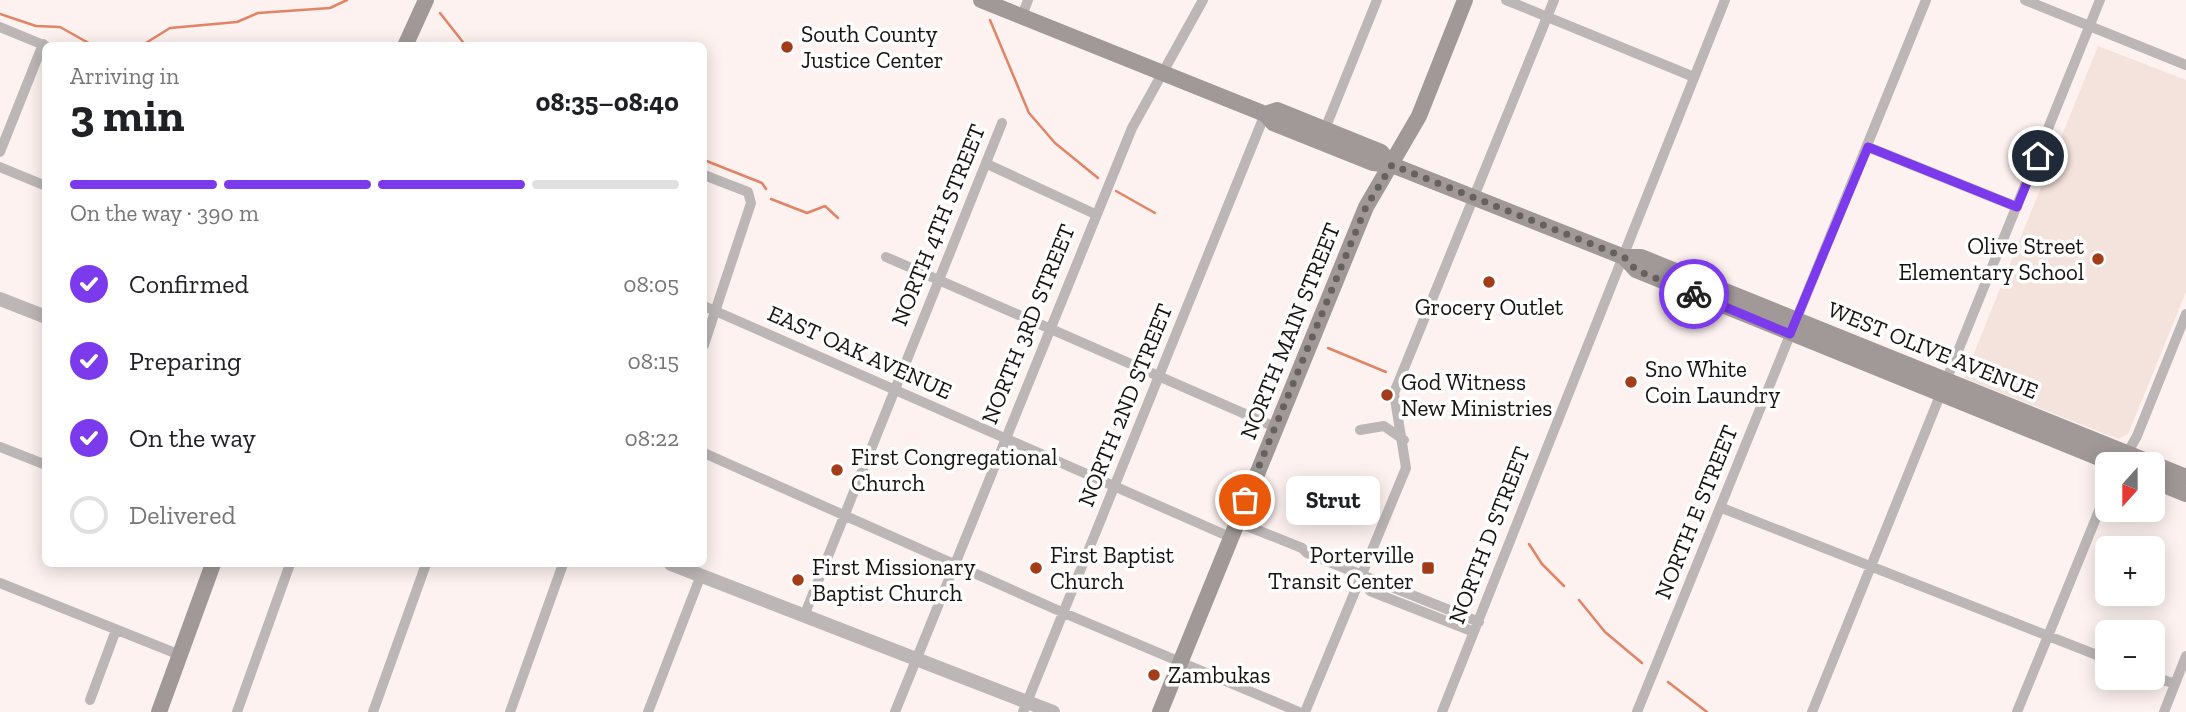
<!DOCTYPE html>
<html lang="en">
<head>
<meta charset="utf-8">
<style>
  :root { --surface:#fff; --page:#f2f2f2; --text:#202124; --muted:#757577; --line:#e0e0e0; --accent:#7c3aed }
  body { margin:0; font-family:"Zilla Slab",serif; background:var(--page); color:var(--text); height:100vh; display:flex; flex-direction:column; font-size:26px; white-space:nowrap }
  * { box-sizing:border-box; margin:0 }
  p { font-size:23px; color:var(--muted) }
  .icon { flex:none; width:38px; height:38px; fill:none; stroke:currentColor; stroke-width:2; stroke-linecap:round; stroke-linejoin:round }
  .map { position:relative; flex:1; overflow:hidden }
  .drawer { position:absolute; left:42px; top:42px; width:665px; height:525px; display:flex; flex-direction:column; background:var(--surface); border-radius:10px; box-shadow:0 4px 18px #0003 }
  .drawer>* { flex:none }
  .needle { width:46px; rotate:201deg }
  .buttons { position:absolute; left:2095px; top:452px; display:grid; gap:14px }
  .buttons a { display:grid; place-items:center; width:70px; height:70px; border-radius:10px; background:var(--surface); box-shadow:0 4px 18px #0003; font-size:35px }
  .pin { position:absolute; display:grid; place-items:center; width:60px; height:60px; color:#fff; margin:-30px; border:4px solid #fff; border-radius:50%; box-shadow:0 2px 7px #0007 }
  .courier { position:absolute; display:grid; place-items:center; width:70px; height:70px; margin:-35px; border:5px solid #7c3aed; border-radius:50%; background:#fff; color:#222; box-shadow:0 2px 9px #0007 }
  .bubble { position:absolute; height:49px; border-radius:10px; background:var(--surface); box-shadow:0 4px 18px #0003; font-size:23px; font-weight:700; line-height:49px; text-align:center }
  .headline em { font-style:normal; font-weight:700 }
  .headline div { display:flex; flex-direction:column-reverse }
  .headline { display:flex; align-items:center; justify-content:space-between; height:119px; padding:0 28px }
  h1 { font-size:46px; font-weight:700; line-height:52px }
  .bar { display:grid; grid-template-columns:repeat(4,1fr); gap:10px 7px; align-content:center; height:84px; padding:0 28px }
  .bar i { height:9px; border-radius:5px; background:var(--line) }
  .bar .on { background:var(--accent) }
  .bar p { grid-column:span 4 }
  ol { padding:0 28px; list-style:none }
  li { display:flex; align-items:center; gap:21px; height:77px }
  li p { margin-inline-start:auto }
  li .icon { padding:7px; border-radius:50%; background:var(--accent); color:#fff; stroke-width:4 }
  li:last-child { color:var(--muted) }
  li i { width:38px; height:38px; border:4px solid var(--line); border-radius:50% }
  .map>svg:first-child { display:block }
  .built { fill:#f4e2dc }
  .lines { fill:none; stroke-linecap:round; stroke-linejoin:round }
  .stream { stroke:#e38365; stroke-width:2.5 }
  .minor { stroke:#bcb7b6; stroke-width:10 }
  .tertiary { stroke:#bcb7b6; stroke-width:14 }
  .secondary { stroke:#a09997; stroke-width:16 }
  .done { stroke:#66605f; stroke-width:7; stroke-dasharray:0 12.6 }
  .route { stroke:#7c3aed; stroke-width:9 }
  .poi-dot { fill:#a33c19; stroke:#fff; stroke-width:2.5 }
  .labels { text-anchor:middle; stroke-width:7; stroke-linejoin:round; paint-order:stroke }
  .poi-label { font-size:23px; fill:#151211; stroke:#fff; text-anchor:start }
  .street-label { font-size:23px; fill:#151211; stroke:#fff }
</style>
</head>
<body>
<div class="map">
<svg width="2186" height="712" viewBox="0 0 2186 712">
  <rect width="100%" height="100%" fill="#fdf2ef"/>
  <path class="built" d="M2098 46 2186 80V292L2128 434 2118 439 1964 378Z"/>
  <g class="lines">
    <path class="stream" d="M440 13 466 46
      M0 14 36 26 60 27 94 46
      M990 20 1029 113 1055 143 1098 178
      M141 46 170 28 237 22 258 13 330 8 347 0
      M704 160 762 183 766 189
      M1116 191 1155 213
      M771 199 807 213 825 206 838 218
      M1328 348 1386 372
      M1529 544 1542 564 1564 586
      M1579 600 1605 632 1642 663
      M1668 682 1707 712"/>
    <path class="minor" d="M1506 0 1694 77
      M2025 0 2186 65
      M1022 16 1028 0
      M0 27 46 46
      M1325 129 1377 0
      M1868 147 2017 207
      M0 152 43 44
      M987 164 1095 214
      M0 167 46 186
      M704 175 748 192 751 203 704 345
      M886 257 1275 427
      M704 306 1230 537
      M1360 430 1384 426 1404 440
      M0 447 46 465
      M704 453 1064 613 1299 712
      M2121 464 2137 436 2186 314
      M1722 508 2107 659
      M1237 522 1302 548 1307 553 1479 622
      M1362 577 1370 591 1474 632
      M0 583 180 655
      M804 616 1002 123
      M2152 676 2175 684
      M90 700 116 630
      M237 712 290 564
      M373 712 426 564
      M510 712 563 564
      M648 712 701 575
      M895 712 1132 128 1203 0
      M1023 712 1265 114
      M1305 712 1406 468 1394 393 1554 0
      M1442 712 1725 0
      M1637 712 1926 0
      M1812 712 2100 0
      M2017 712 2107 491
      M2164 712 2186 656"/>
    <path class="tertiary" d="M0 299 46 317
      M671 564 1053 712"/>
    <path class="secondary" d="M981 0 1265 114 1273 123 1373 163 1392 165 1624 257H1641L2186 477
      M405 46 426 0
      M1265 114 1277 110 1381 152 1392 165
      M1624 257 1636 270 2114 464
      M2152 480 2186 494
      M159 712 213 564
      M1160 712 1366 207 1419 116 1465 0"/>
  </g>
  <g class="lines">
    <path class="done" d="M1245 500 1366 207 1392 165 1624 257 1636 270 1694 294"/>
    <path class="route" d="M1694 294 1790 334 1868 147 2017 207 2038 156"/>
  </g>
  <g class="poi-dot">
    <circle cx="787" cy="47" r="7"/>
    <circle cx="2098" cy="259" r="7"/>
    <circle cx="1489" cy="282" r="7"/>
    <circle cx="1631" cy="382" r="7"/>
    <circle cx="1387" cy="395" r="7"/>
    <circle cx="837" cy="470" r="7"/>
    <circle cx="1036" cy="568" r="7"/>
    <rect x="1421" y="561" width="14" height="14" rx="3.5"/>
    <circle cx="798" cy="580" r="7"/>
    <circle cx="1154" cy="675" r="7"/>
  </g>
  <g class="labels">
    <g class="poi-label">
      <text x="801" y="42">South County<tspan x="801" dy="26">Justice Center</tspan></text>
      <text x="2084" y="254" text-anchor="end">Olive Street<tspan x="2084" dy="26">Elementary School</tspan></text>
      <text x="1489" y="315" text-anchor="middle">Grocery Outlet</text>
      <text x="1645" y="377">Sno White<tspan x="1645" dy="26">Coin Laundry</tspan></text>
      <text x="1401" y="390">God Witness<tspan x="1401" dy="26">New Ministries</tspan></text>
      <text x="851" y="465">First Congregational<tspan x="851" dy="26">Church</tspan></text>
      <text x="1050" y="563">First Baptist<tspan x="1050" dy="26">Church</tspan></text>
      <text x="1414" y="563" text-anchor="end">Porterville<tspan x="1414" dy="26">Transit Center</tspan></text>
      <text x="812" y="575">First Missionary<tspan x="812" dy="26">Baptist Church</tspan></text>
      <text x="1168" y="683">Zambukas</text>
    </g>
    <g class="street-label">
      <text transform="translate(938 225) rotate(-68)" y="8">NORTH 4TH STREET</text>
      <text transform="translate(1028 324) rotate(-68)" y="8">NORTH 3RD STREET</text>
      <text transform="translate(1290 331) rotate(-68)" y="8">NORTH MAIN STREET</text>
      <text transform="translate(1933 350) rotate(22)" y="8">WEST OLIVE AVENUE</text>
      <text transform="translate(860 352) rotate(24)" y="8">EAST OAK AVENUE</text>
      <text transform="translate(1125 405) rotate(-68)" y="8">NORTH 2ND STREET</text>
      <text transform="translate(1696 512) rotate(-68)" y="8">NORTH E STREET</text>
      <text transform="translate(1489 535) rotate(-69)" y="8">NORTH D STREET</text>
    </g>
  </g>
</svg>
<div class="buttons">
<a><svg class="needle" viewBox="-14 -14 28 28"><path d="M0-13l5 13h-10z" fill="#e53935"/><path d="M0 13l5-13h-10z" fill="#757577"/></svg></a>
<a>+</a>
<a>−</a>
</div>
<div class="pin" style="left:1245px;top:500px;background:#ea580c"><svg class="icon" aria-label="bag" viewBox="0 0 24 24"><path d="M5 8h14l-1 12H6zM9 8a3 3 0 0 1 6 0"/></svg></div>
<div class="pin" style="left:2038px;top:156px;background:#1f2937"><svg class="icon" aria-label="home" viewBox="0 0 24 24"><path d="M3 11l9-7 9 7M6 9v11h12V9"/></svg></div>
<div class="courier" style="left:1694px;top:294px"><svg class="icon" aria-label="bike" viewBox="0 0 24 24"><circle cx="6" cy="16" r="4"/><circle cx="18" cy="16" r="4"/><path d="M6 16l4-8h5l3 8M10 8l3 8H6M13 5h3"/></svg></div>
<div class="bubble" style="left:1286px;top:476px;width:94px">Strut</div>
<section class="drawer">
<div class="headline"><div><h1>3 min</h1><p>Arriving in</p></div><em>08:35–08:40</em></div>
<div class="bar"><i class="on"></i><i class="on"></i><i class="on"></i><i></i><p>On the way · 390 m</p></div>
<ol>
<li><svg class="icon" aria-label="check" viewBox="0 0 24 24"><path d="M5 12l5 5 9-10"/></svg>Confirmed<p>08:05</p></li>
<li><svg class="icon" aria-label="check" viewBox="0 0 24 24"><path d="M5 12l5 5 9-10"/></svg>Preparing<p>08:15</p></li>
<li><svg class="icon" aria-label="check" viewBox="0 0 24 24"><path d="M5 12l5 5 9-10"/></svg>On the way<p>08:22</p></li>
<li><i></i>Delivered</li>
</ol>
</section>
</div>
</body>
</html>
